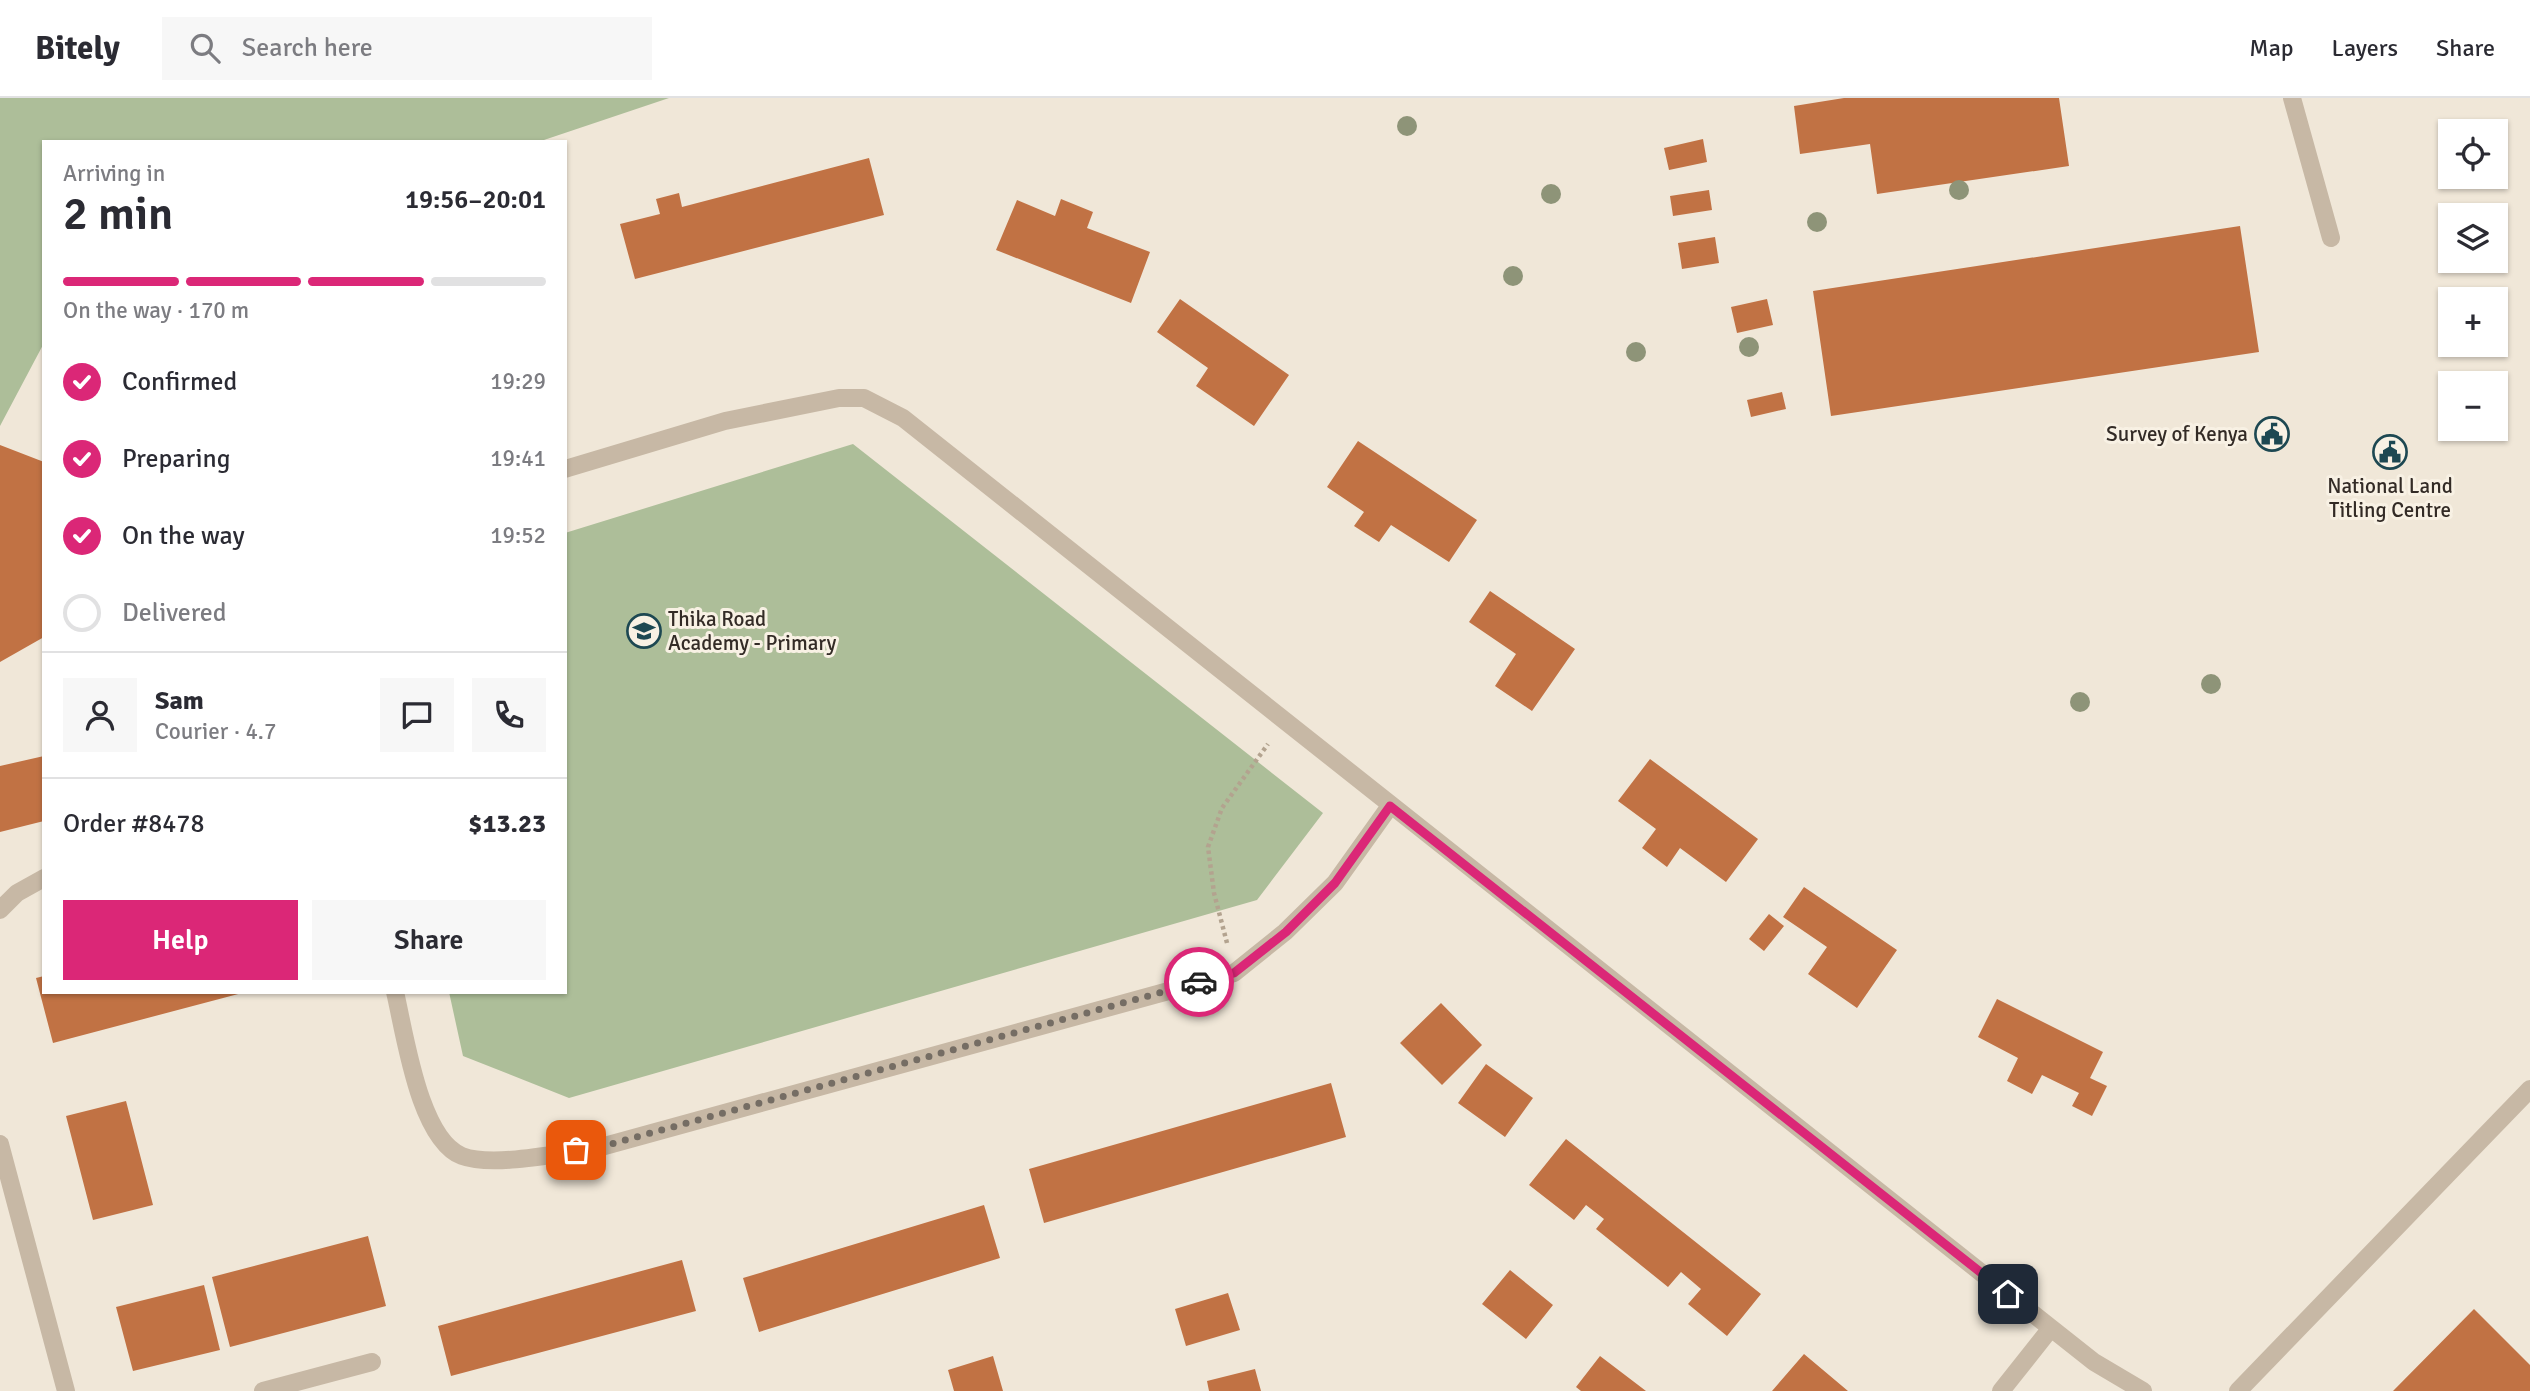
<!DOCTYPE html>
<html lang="en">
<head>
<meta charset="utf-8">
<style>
  :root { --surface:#fff; --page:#f7f7f7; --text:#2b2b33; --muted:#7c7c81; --line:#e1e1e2; --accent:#db2777 }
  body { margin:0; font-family:Signika,sans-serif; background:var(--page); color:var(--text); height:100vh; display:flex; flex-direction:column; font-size:26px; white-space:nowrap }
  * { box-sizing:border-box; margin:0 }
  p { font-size:23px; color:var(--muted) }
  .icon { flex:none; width:38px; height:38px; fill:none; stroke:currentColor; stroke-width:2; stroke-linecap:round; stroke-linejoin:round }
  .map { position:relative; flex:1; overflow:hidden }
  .details { position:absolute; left:42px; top:42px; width:525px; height:854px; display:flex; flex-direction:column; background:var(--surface); border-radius:0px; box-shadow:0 2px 5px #0004 }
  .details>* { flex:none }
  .controls { position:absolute; left:2438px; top:21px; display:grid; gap:14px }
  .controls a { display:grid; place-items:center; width:70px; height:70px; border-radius:0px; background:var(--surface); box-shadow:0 2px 5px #0004; font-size:35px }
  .pin { position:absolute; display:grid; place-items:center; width:60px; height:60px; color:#fff; margin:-30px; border-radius:14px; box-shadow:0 4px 10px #0006 }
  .courier { position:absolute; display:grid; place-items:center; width:70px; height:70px; margin:-35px; border:5px solid #db2777; border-radius:50%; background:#fff; color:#222; box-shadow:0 2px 9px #0007 }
  .headline em { font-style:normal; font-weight:600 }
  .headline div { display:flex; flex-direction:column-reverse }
  .headline { display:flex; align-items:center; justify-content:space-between; height:119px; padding:0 21px }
  h1 { font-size:46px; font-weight:600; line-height:52px }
  .bar { display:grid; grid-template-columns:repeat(4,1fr); gap:10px 7px; align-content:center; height:84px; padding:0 21px }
  .bar i { height:9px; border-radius:5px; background:var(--line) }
  .bar .selected { background:var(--accent) }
  .bar p { grid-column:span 4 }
  .line { display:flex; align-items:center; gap:18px; padding:0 21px; border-top:2px solid var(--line) }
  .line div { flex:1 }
  .round { display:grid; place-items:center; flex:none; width:74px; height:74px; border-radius:0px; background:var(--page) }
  ol { padding:0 21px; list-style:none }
  li { display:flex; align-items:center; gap:21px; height:77px }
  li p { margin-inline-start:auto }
  li .icon { padding:7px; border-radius:50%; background:var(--accent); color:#fff; stroke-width:4 }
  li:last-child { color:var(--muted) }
  li i { width:38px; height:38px; border:4px solid var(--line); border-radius:50% }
  .action { display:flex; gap:14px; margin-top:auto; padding:14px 21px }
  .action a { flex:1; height:80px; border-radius:0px; background:var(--accent); color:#fff; font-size:28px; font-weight:600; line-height:80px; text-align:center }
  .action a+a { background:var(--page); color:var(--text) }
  header { display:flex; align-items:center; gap:42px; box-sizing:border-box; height:98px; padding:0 35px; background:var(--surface); border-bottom:2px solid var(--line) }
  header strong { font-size:33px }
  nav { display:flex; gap:38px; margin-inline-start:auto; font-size:24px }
  .search { width:490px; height:63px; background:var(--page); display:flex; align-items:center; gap:18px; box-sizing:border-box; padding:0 24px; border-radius:0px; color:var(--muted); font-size:26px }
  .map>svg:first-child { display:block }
  .green { fill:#adbe99 }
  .building { fill:#c17244 }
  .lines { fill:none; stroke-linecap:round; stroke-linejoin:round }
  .path { stroke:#b3a38f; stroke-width:4.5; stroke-dasharray:3.5 3.5; stroke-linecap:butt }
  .minor { stroke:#c7b8a5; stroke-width:18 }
  .tree { fill:#8e9478 }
  .done { stroke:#756d64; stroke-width:7; stroke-dasharray:0 12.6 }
  .route { stroke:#db2777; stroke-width:9 }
  .labels { text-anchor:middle; stroke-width:6; stroke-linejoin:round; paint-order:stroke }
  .poi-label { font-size:21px; fill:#332b26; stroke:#f8f1e4; text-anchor:end }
</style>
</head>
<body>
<header>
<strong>Bitely</strong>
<div class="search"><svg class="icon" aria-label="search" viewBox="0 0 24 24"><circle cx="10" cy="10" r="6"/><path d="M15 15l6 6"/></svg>Search here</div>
<nav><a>Map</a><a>Layers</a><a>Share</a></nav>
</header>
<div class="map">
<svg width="2530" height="1293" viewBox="0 0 2530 1293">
  <rect width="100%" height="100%" fill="#f0e7d8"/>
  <path class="green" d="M0 0H669L538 44H44V245L0 328Z
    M853 346 1323 715 1257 802 569 1000 463 958 449 894H565V435Z"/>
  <path class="building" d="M1844 0H2059L2069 68 1877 96 1870 46 1800 56 1794 8Z
    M1703 41 1707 64 1669 72 1664 50Z
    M869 60 884 117 635 181 620 126 660 116 656 101 679 95 682 109Z
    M1709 92 1712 112 1673 118 1670 98Z
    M1061 101 1093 114 1087 130 1150 154 1131 205 996 152 1017 102 1055 118Z
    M2240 128 2259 254 1831 318 1813 193Z
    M1715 139 1719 165 1682 171 1678 145Z
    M1180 201 1289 277 1254 328 1196 288 1208 270 1157 234Z
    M1767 201 1773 227 1737 235 1731 209Z
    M1782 294 1786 311 1751 319 1747 302Z
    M1358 343 1477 422 1449 464 1391 427 1379 444 1354 428 1364 414 1327 389Z
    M0 347 44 364V539L0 564Z
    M1490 493 1575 551 1532 613 1495 588 1516 556 1469 524Z
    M44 658V723L0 734V668Z
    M1650 661 1758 741 1726 784 1680 750 1667 769 1642 750 1656 731 1618 703Z
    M1804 789 1897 852 1857 910 1808 876 1827 849 1783 819Z
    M1769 816 1784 828 1764 853 1749 841Z
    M44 878V894L242 895 53 945 36 880Z
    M1997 901 2103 954 2090 980 2107 988 2092 1018 2072 1008 2079 995 2042 977 2032 996 2007 983 2018 960 1978 939Z
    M1441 905 1482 947 1442 987 1400 945Z
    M1486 966 1533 1000 1505 1039 1458 1005Z
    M1331 985 1346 1039 1044 1125 1029 1071Z
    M126 1003 153 1107 93 1122 66 1018Z
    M1566 1041 1761 1196 1727 1238 1688 1206 1701 1191 1681 1174 1668 1189 1596 1131 1604 1121 1586 1107 1574 1122 1529 1087Z
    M984 1107 1000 1160 759 1234 743 1180Z
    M368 1138 386 1208 230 1249 212 1179Z
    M682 1162 696 1213 451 1278 438 1228Z
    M1510 1172 1553 1207 1526 1241 1482 1206Z
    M204 1187 220 1252 133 1273 116 1209Z
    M1228 1195 1240 1232 1186 1248 1175 1211Z
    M2474 1211 2530 1267V1293H2393Z
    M1804 1256 1848 1293H1772Z
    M993 1258 1003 1293H954L948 1272Z
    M1600 1258 1646 1293H1581L1576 1289Z
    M1255 1271 1261 1293H1209L1207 1283Z"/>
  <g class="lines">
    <path class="path" d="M1227 845 1214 795 1208 749 1222 710 1268 646"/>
    <path class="minor" d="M2292 0 2331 140
      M565 371 725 323 839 300H864L903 320 2051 1230 2094 1264 2143 1293
      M0 812 17 795 44 780
      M395 894C405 936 419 1041 462 1058 494 1070 566 1054 601 1049L1234 875 1285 834 1335 785 1390 708
      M0 1046 66 1293
      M263 1293 372 1264
      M2001 1293 2051 1230
      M2238 1293 2530 991"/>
  </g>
  <g class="tree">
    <circle cx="1407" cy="28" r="10"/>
    <circle cx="1959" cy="92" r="10"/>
    <circle cx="1551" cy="96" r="10"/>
    <circle cx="1817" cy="124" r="10"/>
    <circle cx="1513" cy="178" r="10"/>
    <circle cx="1749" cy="249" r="10"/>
    <circle cx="1636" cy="254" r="10"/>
    <circle cx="2211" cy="586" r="10"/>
    <circle cx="2080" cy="604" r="10"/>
  </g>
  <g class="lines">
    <path class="done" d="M576 1052 600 1049 1199 884"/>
    <path class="route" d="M1199 884 1234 875 1286 834 1335 785 1390 708 2008 1196"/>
  </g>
  <defs>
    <g id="civic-ring" transform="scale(1.75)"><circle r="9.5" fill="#f8f1e4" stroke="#1d4852" stroke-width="1.5"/><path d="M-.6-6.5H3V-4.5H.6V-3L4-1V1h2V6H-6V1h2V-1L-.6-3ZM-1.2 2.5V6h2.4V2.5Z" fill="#1d4852"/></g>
    <g id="school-ring" transform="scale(1.75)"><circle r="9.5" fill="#f8f1e4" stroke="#1d4852" stroke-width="1.5"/><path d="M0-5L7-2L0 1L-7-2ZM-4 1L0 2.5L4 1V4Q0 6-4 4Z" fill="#1d4852"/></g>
  </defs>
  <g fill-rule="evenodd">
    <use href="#civic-ring" x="2272" y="336"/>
    <use href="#civic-ring" x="2390" y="354"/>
    <use href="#school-ring" x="644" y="533"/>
  </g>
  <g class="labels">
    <g class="poi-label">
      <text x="2248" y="343">Survey of Kenya</text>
      <text x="2390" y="395" text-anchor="middle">National Land<tspan x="2390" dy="24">Titling Centre</tspan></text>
      <text x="668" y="528" text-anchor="start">Thika Road<tspan x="668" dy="24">Academy - Primary</tspan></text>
    </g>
  </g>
</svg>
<div class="controls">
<a><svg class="icon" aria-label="locate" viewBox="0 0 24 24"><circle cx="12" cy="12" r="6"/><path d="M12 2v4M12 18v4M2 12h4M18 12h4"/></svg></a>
<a><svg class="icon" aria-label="layers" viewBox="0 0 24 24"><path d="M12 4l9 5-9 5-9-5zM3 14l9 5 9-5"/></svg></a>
<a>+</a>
<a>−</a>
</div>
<div class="pin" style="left:576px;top:1052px;background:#ea580c"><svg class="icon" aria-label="bag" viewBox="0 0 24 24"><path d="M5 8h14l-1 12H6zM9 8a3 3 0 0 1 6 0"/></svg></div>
<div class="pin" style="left:2008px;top:1196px;background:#1f2937"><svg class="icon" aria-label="home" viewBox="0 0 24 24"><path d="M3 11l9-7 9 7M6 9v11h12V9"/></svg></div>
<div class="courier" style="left:1199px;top:884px"><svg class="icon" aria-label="car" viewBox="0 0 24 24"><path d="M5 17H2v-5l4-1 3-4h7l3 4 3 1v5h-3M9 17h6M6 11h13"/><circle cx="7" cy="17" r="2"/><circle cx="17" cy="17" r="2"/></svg></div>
<section class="details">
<div class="headline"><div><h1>2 min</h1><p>Arriving in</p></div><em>19:56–20:01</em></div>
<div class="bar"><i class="selected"></i><i class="selected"></i><i class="selected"></i><i></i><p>On the way · 170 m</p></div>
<ol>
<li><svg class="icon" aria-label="check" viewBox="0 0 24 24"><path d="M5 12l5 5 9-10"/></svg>Confirmed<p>19:29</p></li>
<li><svg class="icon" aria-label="check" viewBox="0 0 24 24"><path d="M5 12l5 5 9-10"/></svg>Preparing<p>19:41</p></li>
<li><svg class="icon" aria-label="check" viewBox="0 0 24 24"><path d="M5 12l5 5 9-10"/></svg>On the way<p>19:52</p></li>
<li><i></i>Delivered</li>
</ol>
<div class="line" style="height:126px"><a class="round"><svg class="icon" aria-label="person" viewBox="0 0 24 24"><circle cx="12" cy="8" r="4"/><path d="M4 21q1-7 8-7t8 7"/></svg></a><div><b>Sam</b><p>Courier · 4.7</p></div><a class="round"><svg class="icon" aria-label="chat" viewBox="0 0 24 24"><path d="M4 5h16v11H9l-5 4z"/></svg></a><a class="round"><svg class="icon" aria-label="phone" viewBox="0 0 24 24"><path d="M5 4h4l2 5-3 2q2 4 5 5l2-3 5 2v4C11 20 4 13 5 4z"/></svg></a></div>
<div class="line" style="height:91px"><div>Order #8478</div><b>$13.23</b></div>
<div class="action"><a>Help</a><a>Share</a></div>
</section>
</div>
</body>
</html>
